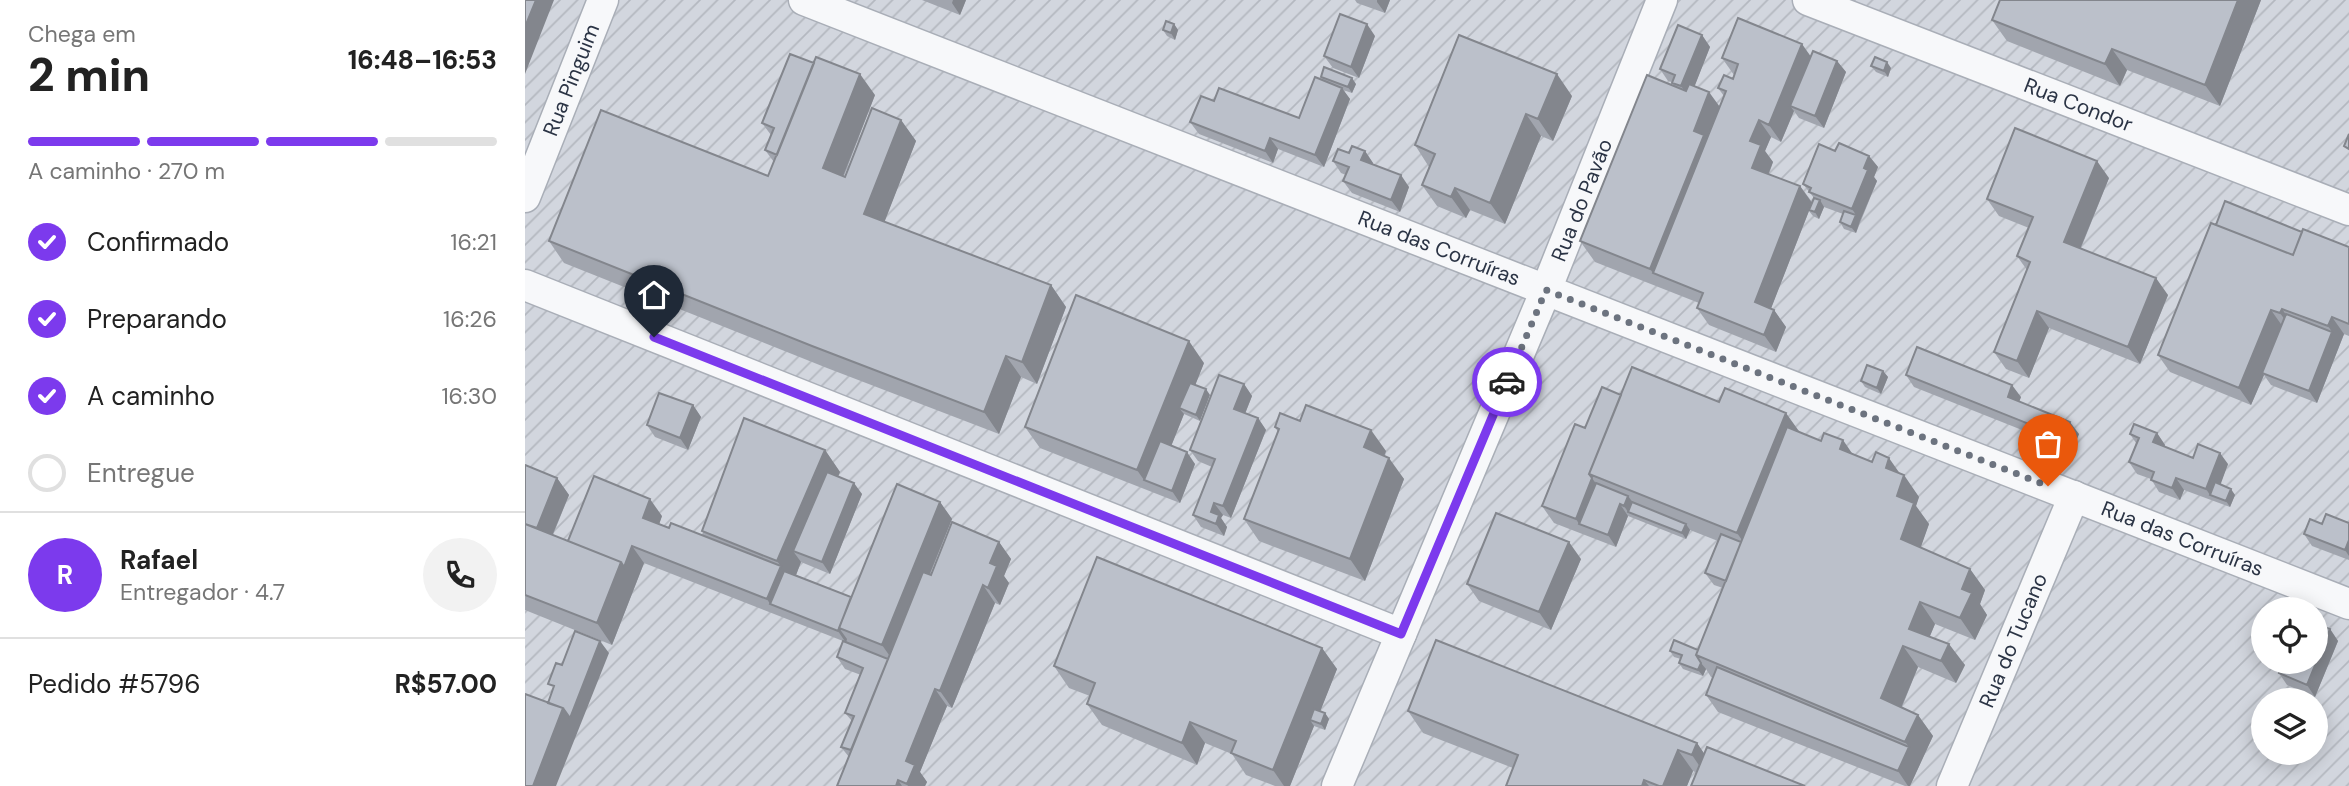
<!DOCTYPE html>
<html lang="pt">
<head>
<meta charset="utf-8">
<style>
  :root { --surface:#fff; --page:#f2f2f2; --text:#222; --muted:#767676; --line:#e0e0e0; --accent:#7c3aed }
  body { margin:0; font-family:"DM Sans",sans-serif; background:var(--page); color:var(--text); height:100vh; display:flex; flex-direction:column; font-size:26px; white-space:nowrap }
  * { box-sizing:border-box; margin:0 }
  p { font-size:23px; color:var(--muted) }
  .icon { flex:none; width:38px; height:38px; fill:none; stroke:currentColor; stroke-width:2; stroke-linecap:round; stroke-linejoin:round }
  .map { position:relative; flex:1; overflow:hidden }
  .panel { display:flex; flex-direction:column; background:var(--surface); width:525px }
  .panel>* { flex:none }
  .fabs { position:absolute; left:1726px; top:597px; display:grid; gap:14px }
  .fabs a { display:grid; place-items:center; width:77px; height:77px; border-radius:50%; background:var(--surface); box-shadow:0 4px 18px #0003; font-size:35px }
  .pin { position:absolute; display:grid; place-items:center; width:60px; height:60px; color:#fff; margin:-72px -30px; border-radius:50% 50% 50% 0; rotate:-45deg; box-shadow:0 0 7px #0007 }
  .pin .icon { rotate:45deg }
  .courier { position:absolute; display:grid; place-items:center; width:70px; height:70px; margin:-35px; border:5px solid #7c3aed; border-radius:50%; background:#fff; color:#222; box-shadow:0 2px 9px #0007 }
  .summary em { font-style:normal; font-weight:800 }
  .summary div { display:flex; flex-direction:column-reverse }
  .summary { display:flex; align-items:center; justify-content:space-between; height:119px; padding:0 28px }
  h1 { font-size:46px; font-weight:800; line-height:52px }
  .bar { display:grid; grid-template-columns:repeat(4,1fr); gap:10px 7px; align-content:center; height:84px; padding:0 28px }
  .bar i { height:9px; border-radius:5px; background:var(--line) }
  .bar .selected { background:var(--accent) }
  .bar p { grid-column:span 4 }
  .line { display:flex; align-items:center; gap:18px; padding:0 28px; border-top:2px solid var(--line) }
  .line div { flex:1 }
  .round { display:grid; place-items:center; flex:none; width:74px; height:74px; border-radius:37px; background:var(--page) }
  ol { padding:0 28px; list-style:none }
  li { display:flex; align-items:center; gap:21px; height:77px }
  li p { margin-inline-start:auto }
  li .icon { padding:7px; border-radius:50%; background:var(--accent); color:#fff; stroke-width:4 }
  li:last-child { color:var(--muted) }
  li i { width:38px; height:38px; border:4px solid var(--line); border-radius:50% }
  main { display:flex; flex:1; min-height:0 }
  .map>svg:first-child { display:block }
  .industrial { fill:url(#industrial-furrows); fill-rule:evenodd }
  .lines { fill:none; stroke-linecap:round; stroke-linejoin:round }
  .street-casing { stroke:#a9aeb7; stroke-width:33 }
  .street { stroke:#f7f8fa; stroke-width:30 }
  .wall { fill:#a1a5ae }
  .shaded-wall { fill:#83868d }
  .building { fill:#bbc0ca; stroke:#83868d; stroke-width:2 }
  .done { stroke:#6c737f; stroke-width:7; stroke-dasharray:0 12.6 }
  .route { stroke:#7c3aed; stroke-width:9 }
  .labels { text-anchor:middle; stroke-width:6; stroke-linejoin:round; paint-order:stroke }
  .street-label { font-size:21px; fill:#2b3445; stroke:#f4f6f9 }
</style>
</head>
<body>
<main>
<section class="panel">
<div class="summary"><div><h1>2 min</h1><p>Chega em</p></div><em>16:48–16:53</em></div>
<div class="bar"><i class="selected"></i><i class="selected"></i><i class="selected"></i><i></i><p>A caminho · 270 m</p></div>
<ol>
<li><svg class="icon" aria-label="check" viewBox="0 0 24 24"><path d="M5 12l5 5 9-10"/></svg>Confirmado<p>16:21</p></li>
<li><svg class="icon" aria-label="check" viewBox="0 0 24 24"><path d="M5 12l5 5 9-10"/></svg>Preparando<p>16:26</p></li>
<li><svg class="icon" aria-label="check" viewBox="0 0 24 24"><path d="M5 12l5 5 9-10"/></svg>A caminho<p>16:30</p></li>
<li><i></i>Entregue</li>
</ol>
<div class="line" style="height:126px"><b class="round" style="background:var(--accent);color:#fff">R</b><div><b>Rafael</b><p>Entregador · 4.7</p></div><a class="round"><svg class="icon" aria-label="phone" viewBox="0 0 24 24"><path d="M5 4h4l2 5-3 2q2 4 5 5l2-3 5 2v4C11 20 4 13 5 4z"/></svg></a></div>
<div class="line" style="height:91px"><div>Pedido #5796</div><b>R$57.00</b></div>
</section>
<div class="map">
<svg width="1824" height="786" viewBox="0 0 1824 786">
  <defs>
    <pattern id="industrial-furrows" width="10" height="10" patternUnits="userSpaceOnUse" patternTransform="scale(1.75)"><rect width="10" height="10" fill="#d2d6de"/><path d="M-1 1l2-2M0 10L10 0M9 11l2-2" fill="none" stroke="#b4b8c0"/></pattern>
  </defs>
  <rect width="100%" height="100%" fill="#e4e7ec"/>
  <path class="industrial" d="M0 0H1824V786H0ZM1738 609H1790V662H1738ZM1738 700H1790V752H1738Z"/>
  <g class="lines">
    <g class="street-casing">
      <g id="street">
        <path id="s1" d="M279 0 1824 604"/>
        <path id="s2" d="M1283 0 1824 210"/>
        <path id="s3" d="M0 197 78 0"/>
        <path d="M0 285 876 634"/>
        <path id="s4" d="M812 786 1021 290 1137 0"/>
        <path id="s5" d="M1427 786 1549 496"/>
      </g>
    </g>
    <use href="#street" class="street"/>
  </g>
  <path class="wall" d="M397 0H441L435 15Z
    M830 0H865L860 13 832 3Z
    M1475 0H1736L1695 106 1602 70 1595 86 1482 41 1467 20Z
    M649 24 653 30 650 40 642 36 638 30Z
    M1177 35 1185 47 1169 87 1195 107 1199 96 1193 88 1208 79 1209 75 1197 58 1286 56 1312 61 1321 72 1299 128 1274 118 1269 111 1256 142 1246 137 1240 151 1248 162 1244 174 1275 186 1287 202 1289 198 1278 184 1310 151 1344 156 1353 167 1349 177 1352 181 1331 233 1319 229 1315 222 1318 214 1299 207 1294 219 1288 216 1284 211 1246 308 1249 310 1261 327 1251 352 1184 325 1172 308 1174 303 1070 262 1055 241 1149 86 1147 82 1143 81 1135 69Z
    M850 36 834 78 808 68 799 56Z
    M1346 66 1366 68 1363 77 1351 72Z
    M796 77 831 84 827 93 818 90 825 99 799 167 753 149 748 163 674 134 665 122 689 101 774 118 798 80Z
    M350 95 319 176 320 177 376 120 391 141 359 222 526 285 541 307 512 384 496 377 474 434 302 368 39 263 24 241 243 176 249 162 240 150 246 135 237 123Z
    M1047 96 1028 141 1016 136 980 224 945 210 941 218 912 206 897 185 904 167 890 145Z
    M840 151 848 163 847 164 884 187 875 212 827 193 818 181 821 175 816 173 808 161 824 153Z
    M1584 178 1556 248 1643 295 1615 364 1524 328 1504 378 1481 369 1469 352 1502 270 1492 256 1504 228 1474 216 1462 199Z
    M1691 225 1777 232 1824 247V336L1819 334 1792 403 1746 385 1739 375 1726 405 1645 372 1633 355Z
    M679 363 670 385 675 421 659 414 646 446 670 464 655 503 515 448 500 427Z
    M1358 371 1363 377 1356 394 1340 387 1336 381Z
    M1381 375 1496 397 1494 402 1554 434 1547 450 1389 387Z
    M719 384 727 396 720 414 733 418 741 430 706 518 698 515 696 518 702 527 699 536 676 527 668 515 687 467 673 461 665 450Z
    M1096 395 1194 402 1274 432 1376 474 1394 497 1391 506 1404 524 1395 548 1445 569 1460 590 1455 604 1462 615 1450 640 1410 624 1405 636 1440 665 1431 683 1393 667 1377 707 1393 715 1408 736 1385 786H1380L1193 712 1181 695 1188 678 1186 677 1181 669 1178 676 1158 669 1154 663 1156 659 1149 657 1145 651 1173 650 1198 588 1189 585 1180 573 1193 541 1165 530 1161 539 1103 516 1091 547 1029 523 1017 506 1060 428Z
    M168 405 176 417 163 450 130 437 122 425Z
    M750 427 861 451 860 456 879 479 840 581 734 541 719 519 753 432Z
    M1632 433 1640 445 1639 447 1668 458 1703 464 1695 484 1710 495 1705 507 1659 490 1655 500 1634 492 1626 479 1612 474 1604 462 1611 443 1605 434Z
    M300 450 315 472 313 476 337 494 305 574 276 562 271 575 326 597 415 502 427 519 405 575 474 542 486 559 479 576 484 583 475 605 470 603 427 708 422 706 395 772 402 782 400 786H312L324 757 316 747 327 721 320 713 336 675 320 669 312 657 318 641 119 563 87 645 0 610V465L32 478 44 495 28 535 43 541 137 516 134 524 144 528 177 535 178 532Z
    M1824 523V560L1787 546 1779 534 1797 524Z
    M1056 559 1026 630 954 601 942 584Z
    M1805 629 1813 641 1790 697 1762 685 1754 673Z
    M797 648 812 669 795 711 800 713 804 719 800 730 789 726 765 786H750L721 775 707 754 680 743 672 765 577 725 562 704 565 696 544 688 529 666Z
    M883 711 1172 743 1179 754 1172 773 1168 771 1162 786H981L988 768 898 733Z"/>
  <path class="shaded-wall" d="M11 0H29L0 74V27Z
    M428 0H441L435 15 427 3Z
    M852 0H865L860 13 852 2Z
    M1713 0H1736L1695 106 1680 85Z
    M649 24 653 30 650 40 646 33Z
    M842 24 850 36 834 78 826 67Z
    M1177 35 1185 47 1165 98 1156 86Z
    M1277 44 1289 61 1265 106 1269 111 1256 142 1244 125Z
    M1587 49 1602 70 1595 86 1580 64Z
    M1312 61 1321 72 1299 128 1290 116Z
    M1362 62 1366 68 1363 77 1359 71Z
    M335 74 350 95 313 189 298 168Z
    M1032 74 1047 96 1028 141 1013 119Z
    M827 78 831 84 827 93 823 87Z
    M817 88 825 99 799 167 790 155Z
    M1184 92 1200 114 1128 273 1125 269 1169 131Z
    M1001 114 1016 136 980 224 965 203Z
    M376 120 391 141 354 236 339 214Z
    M1234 120 1246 137 1240 151 1248 162 1239 185 1227 168 1225 141Z
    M745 138 753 149 748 163 740 151Z
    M840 151 848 163 845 172 836 160Z
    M1344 156 1353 167 1349 177 1352 181 1335 221 1327 209 1339 168Z
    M1572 161 1584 178 1551 259 1539 242Z
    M876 175 884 187 875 212 866 200Z
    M1275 186 1287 203 1242 319 1230 302Z
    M930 188 945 210 941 218 926 197Z
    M1295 200 1299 207 1294 219 1290 212Z
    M1331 215 1335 221 1331 233 1326 227Z
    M1631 278 1643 295 1615 364 1603 347Z
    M526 285 541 307 512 384 497 362Z
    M1757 309 1769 326 1767 330 1755 313Z
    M1249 310 1261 327 1251 352 1239 335Z
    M1746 310 1758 327 1737 373 1739 375 1726 405 1714 388Z
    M1512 311 1524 328 1504 378 1492 361Z
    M1807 317 1819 334 1792 403 1784 391 1807 332 1803 326Z
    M664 341 679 363 660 411 654 408 659 414 631 484 619 480 612 470Z
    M481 356 496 377 474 434 459 412Z
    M1358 371 1363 377 1356 394 1352 388Z
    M719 384 727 396 717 421 709 409Z
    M1487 385 1496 397 1491 409 1483 397Z
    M681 389 685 395 675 421 671 415Z
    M168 405 176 417 163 450 155 438Z
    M1261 413 1276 434 1224 550 1212 533Z
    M733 418 741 430 706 518 698 506Z
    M1545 422 1554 434 1547 450 1539 438Z
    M846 430 861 451 854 469 839 447Z
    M1632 433 1640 445 1636 454 1628 442Z
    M1318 440 1333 462 1315 449Z
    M300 450 315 472 279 555 268 551 276 562 268 583 252 561Z
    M662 452 670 464 655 503 647 491Z
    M1695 453 1703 464 1691 497 1685 495 1689 501 1681 489Z
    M864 458 879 479 840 581 825 559Z
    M1364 458 1378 478 1379 475 1394 497 1391 506 1404 524 1391 561 1376 539 1372 496 1361 468Z
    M32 478 44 495 22 548 10 531Z
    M1067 478 1079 495 1054 524 1051 519Z
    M1651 478 1659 490 1655 500 1647 488Z
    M329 483 337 494 305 574 297 562Z
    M1706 489 1710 495 1705 507 1701 501Z
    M1103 496 1112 508 1103 512 1099 506Z
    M125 499 137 516 130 536 118 518Z
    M415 502 427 519 369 662 357 645Z
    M689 503 698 515 696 518 702 527 699 536 691 524 686 512Z
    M1095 504 1103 516 1091 547 1083 535Z
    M1161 524 1165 530 1161 539 1157 533Z
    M1824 540V556L1820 550Z
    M474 542 486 559 479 576 484 583 475 605 463 588 465 563Z
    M1044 542 1056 559 1026 630 1014 612Z
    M107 546 119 563 87 645 72 623 96 562Z
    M256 566 268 583 245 604 242 599Z
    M1445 569 1460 590 1455 604 1462 615 1450 640 1435 618 1437 589Z
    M458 585 470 603 427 708 415 691Z
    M326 597 314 628 322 639 321 643 313 631Z
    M1395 602 1410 624 1399 650 1384 629Z
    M1805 629 1813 641 1790 697 1782 685Z
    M75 641 84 653 31 786H8L38 708Z
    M1424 644 1440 665 1431 683 1416 661Z
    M1378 646 1393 667 1371 720 1356 698Z
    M797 648 812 669 791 722 785 720 789 726 765 786H759L748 770Z
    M1176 663 1181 669 1178 676 1173 670Z
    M410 689 422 706 395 772 402 782 400 786H383L382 784 381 761Z
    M800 713 804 719 800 730 796 724Z
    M1393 715 1408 736 1385 786H1383L1373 771 1384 747 1380 742Z
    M665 722 680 743 672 765 657 743Z
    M1172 743 1187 765 1182 777 1167 755Z
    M1153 750 1168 771 1162 786H1138Z
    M373 780 377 786H371Z
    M1119 780 1124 786H1117Z"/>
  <path class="building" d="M0 0H11L0 27Z
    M1475 0H1713L1680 85 1587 49 1580 64 1467 20Z
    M815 14 842 24 826 67 799 56Z
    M1213 18 1277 44 1244 125 1234 120 1225 141 1236 145 1227 168 1275 186 1230 302 1249 310 1239 335 1172 308 1178 293 1128 273 1201 91 1193 88 1199 75 1208 79 1213 64 1197 58Z
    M641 21 649 24 646 33 638 30Z
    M1153 25 1177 35 1156 86 1147 83 1150 75 1135 69Z
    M934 35 1032 74 1013 119 1001 114 965 203 930 188 926 197 897 185 910 154 890 145Z
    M1288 51 1312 61 1290 116 1265 106Z
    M265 54 289 63 252 155 240 150 249 128 237 123Z
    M291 57 335 74 298 168 320 177 347 108 376 120 339 214 526 285 497 362 481 356 459 412 287 346 24 241 76 110 243 176Z
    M1350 57 1362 62 1359 71 1346 66Z
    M799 67 827 78 823 87 796 77Z
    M1122 75 1161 91 1164 84 1184 92 1169 131 1179 135 1125 269 1055 241Z
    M790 77 817 88 790 155 745 138 740 151 665 122 676 96 689 101 694 88 774 118Z
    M1490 128 1572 161 1539 242 1631 278 1603 347 1512 311 1492 361 1469 352 1505 262 1492 256 1508 217 1462 199Z
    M1824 134V149L1819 146Z
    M1314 143 1344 156 1339 168 1343 170 1327 209 1284 192 1286 188 1278 184 1294 144 1310 151Z
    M827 146 840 151 836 160 876 175 866 200 818 181 824 167 808 161 813 149 824 153Z
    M1289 198 1295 200 1290 212 1284 210Z
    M1700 201 1777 232 1768 255 1691 225Z
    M1319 211 1331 215 1326 227 1315 222Z
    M1686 223 1768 255 1778 229 1824 247V324L1807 317 1803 326 1757 309 1755 313 1746 310 1714 388 1633 355Z
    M551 295 664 341 612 470 500 427Z
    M1761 314 1807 332 1784 391 1737 373Z
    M1392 347 1487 385 1483 397 1545 422 1539 438 1381 375Z
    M1342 365 1358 371 1352 388 1336 381Z
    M1107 367 1194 402 1200 388 1261 413 1212 533 1064 474Z
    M694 375 719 384 709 409 733 418 698 506 689 503 686 512 694 515 691 524 668 515 690 459 665 450Z
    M665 383 681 389 671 415 654 408Z
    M1077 387 1096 395 1064 474 1067 478 1051 519 1017 506 1050 424 1060 428Z
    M134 393 168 405 155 438 122 425Z
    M781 405 846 430 839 447 864 458 825 559 719 519 754 429 750 427 755 413 775 421Z
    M219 418 300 450 252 561 177 531Z
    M1609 424 1632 433 1628 442 1668 458 1673 444 1695 453 1681 489 1651 478 1647 488 1626 480 1629 472 1604 462 1614 438 1605 434Z
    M1262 427 1296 441 1299 433 1318 440 1315 449 1347 462 1351 452 1364 458 1361 468 1379 475 1372 496 1389 503 1376 539 1445 569 1437 589 1447 593 1435 618 1395 602 1384 629 1424 644 1416 661 1378 646 1356 698 1393 715 1380 742 1171 655Z
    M635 441 662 452 647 491 619 480Z
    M0 465 32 478 12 528 0 524Z
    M302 472 329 483 297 562 268 551Z
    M69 476 125 499 118 518 144 528 146 523 256 566 242 599 107 546 99 567 96 562 43 541Z
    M1690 482 1706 489 1701 501 1685 495Z
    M1071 483 1103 496 1099 506 1095 504 1083 535 1054 524Z
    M372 484 415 502 357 645 314 628Z
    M1107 502 1161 524 1157 533 1103 512Z
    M971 513 1044 542 1014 612 942 584Z
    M1801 514 1824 523V540L1820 550 1779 534 1785 519 1797 524Z
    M427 522 474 542 465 563 472 566 463 588 458 585 415 691 410 689 381 761 390 765 382 784 373 780 371 786H312L398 572 406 575Z
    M0 524 96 562 72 623 0 595Z
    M1196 534 1216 542 1201 581 1180 573Z
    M572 557 797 648 748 770 706 753 711 741 665 722 657 743 562 704 570 683 529 666Z
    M259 571 326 597 313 631 245 604Z
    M1790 624 1805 629 1782 685 1754 673 1759 662H1790Z
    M50 631 75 641 45 718 38 708 23 703 29 686 23 684 31 663 37 665Z
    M911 640 1172 743 1167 755 1153 750 1138 786H1134L1119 780 1117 786H981L993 755 883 711Z
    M1149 640 1173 650 1171 655 1176 663 1173 670 1154 663 1157 655 1145 651Z
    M318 641 363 659 326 750 316 747 329 716 320 713 338 668 312 657Z
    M1192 667 1384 747 1373 771 1181 695Z
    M0 694 38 708 8 786H0Z
    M789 709 800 713 796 724 785 720Z
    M1182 747 1280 786H1166Z"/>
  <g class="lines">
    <path class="done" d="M982 382 1021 290 1523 486"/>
    <path class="route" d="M129 337 876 634 982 382"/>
  </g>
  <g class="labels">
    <g class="street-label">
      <text dy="7" stroke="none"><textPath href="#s3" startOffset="126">Rua Pinguim</textPath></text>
      <text dy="7" stroke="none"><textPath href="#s2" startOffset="290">Rua Condor</textPath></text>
      <text dy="7" stroke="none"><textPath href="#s4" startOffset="635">Rua do Pavão</textPath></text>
      <text dy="7" stroke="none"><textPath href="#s1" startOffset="682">Rua das Corruíras</textPath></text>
      <text dy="7" stroke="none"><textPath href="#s1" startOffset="1480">Rua das Corruíras</textPath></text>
      <text dy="7" stroke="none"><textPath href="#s5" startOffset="158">Rua do Tucano</textPath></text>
    </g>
  </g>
</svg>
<div class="fabs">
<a><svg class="icon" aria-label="locate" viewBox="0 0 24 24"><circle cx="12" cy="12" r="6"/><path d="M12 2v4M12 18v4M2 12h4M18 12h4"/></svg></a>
<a><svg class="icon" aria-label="layers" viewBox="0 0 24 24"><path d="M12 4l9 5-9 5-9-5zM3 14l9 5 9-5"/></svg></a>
</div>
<div class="pin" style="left:1523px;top:486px;background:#ea580c"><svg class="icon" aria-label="bag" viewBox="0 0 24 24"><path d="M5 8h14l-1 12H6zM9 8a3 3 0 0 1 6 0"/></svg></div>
<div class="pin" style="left:129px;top:337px;background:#1f2937"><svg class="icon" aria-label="home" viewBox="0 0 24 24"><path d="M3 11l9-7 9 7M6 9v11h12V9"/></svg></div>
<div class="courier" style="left:982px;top:382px"><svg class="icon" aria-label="car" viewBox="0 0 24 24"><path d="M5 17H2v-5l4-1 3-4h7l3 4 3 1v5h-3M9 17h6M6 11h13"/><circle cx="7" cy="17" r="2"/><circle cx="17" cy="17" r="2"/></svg></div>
</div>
</main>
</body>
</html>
